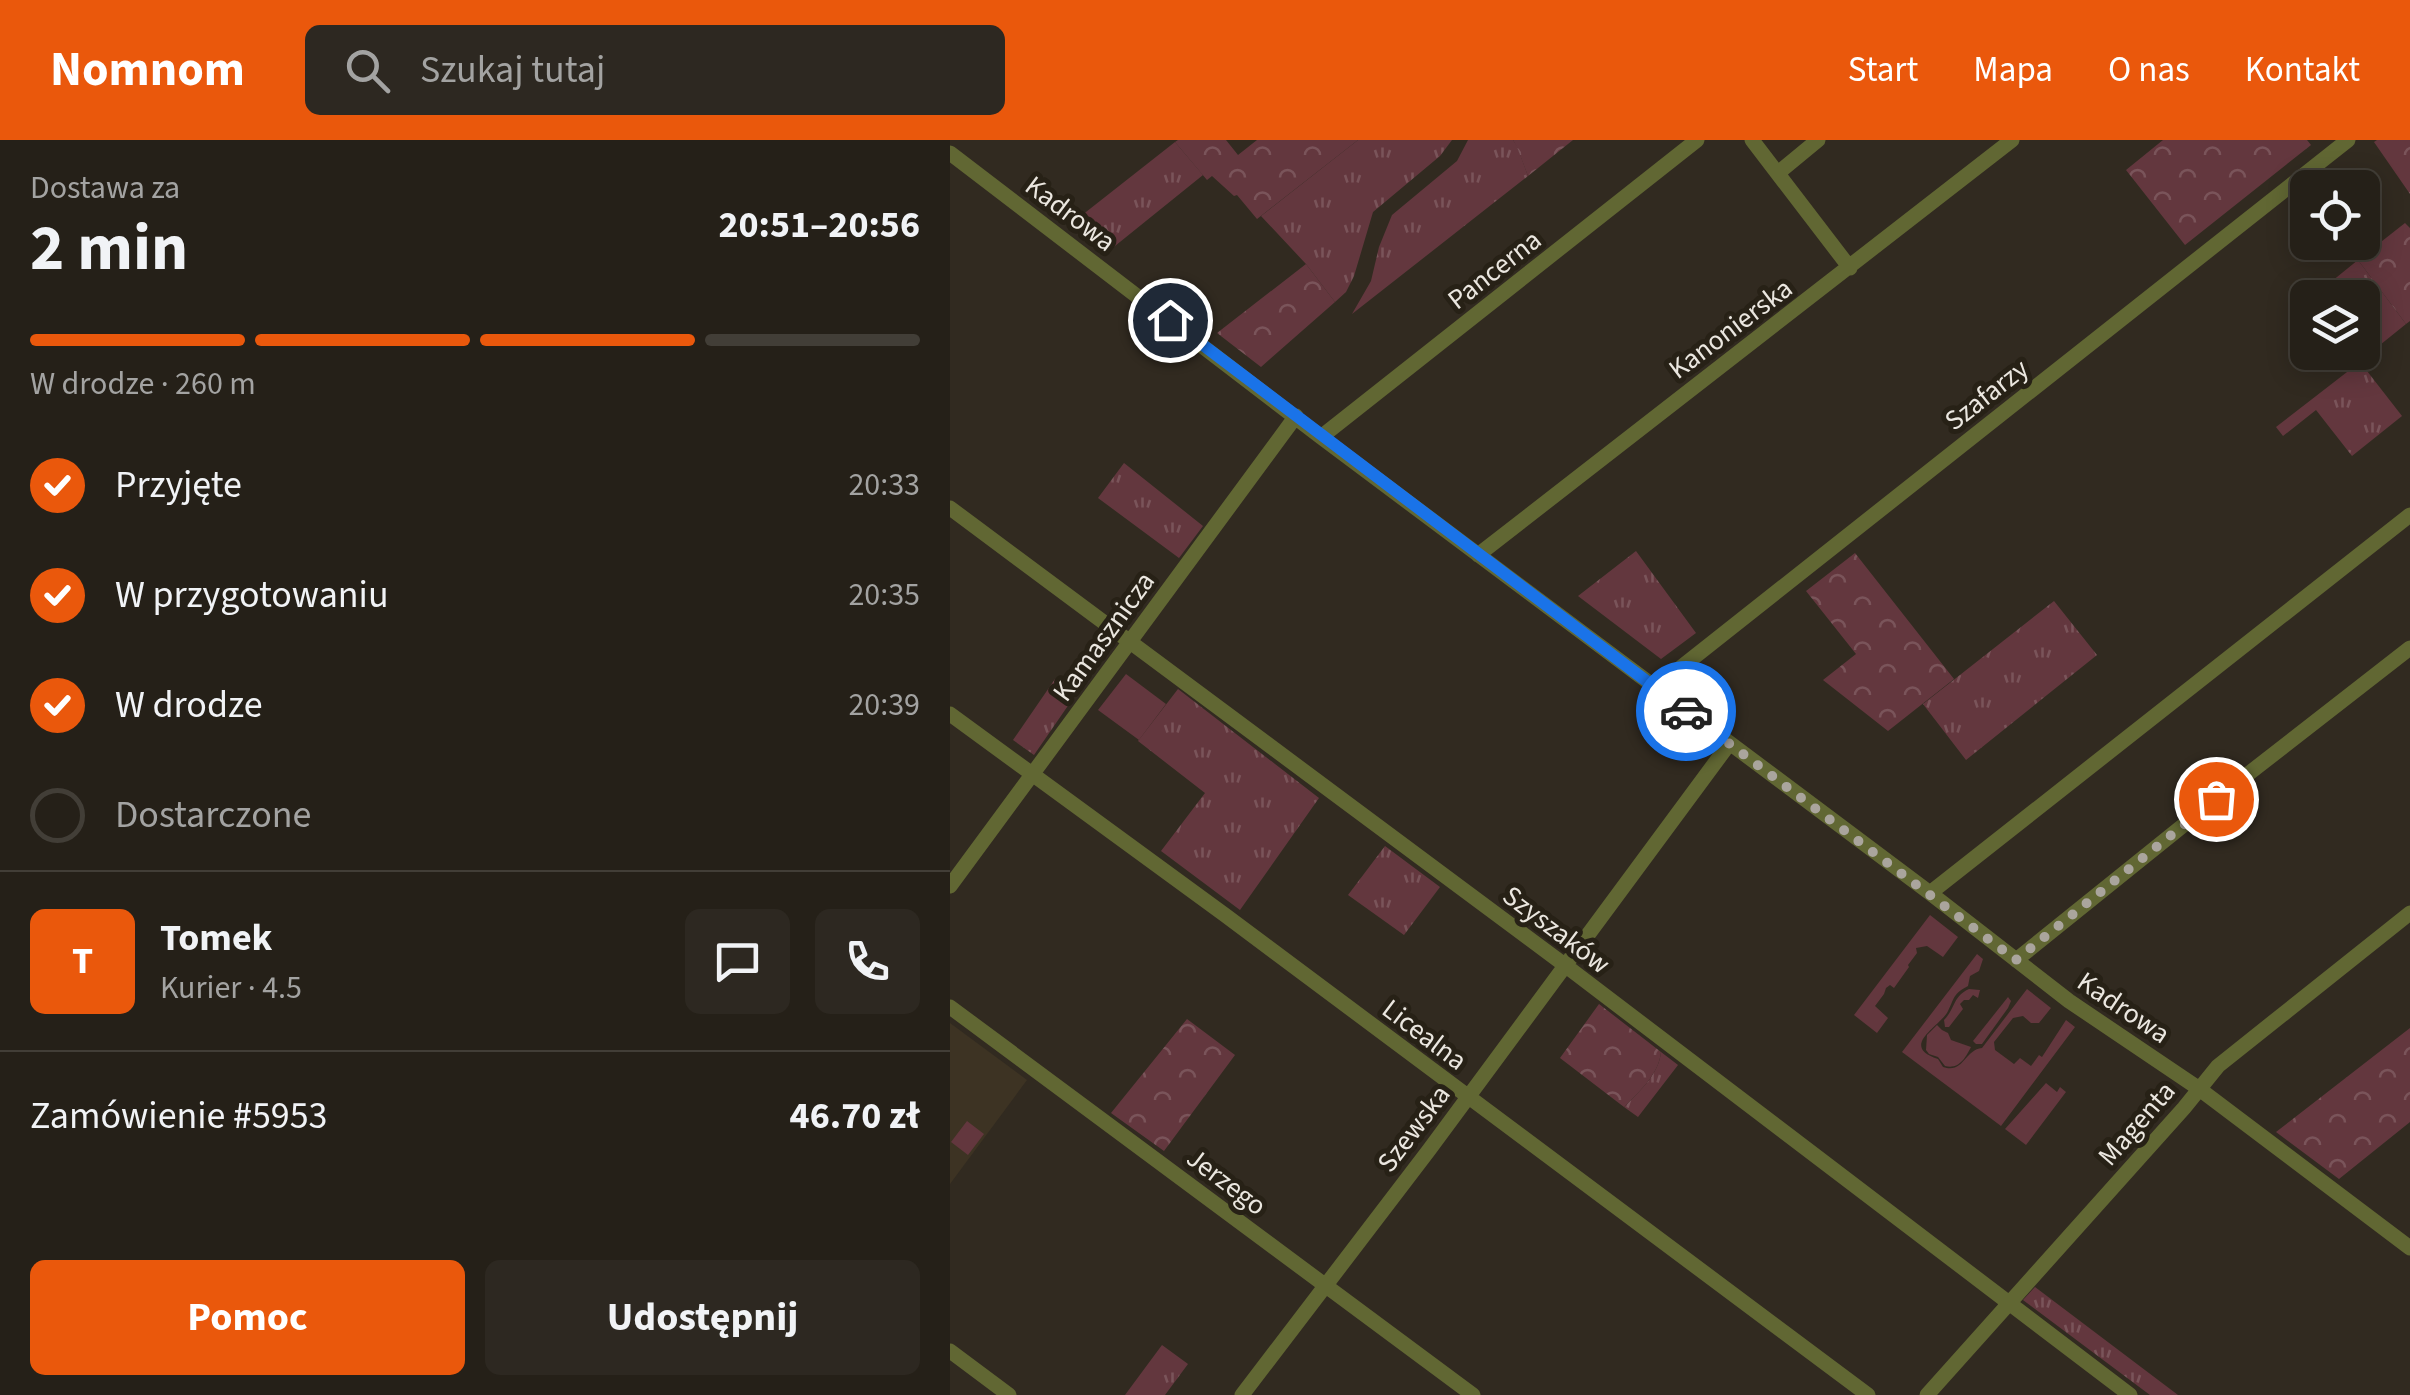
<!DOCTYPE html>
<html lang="pl">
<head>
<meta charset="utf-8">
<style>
  :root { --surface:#252018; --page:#2d2821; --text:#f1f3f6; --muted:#a3a3a2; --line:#423e37; --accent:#ea580c }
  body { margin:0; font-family:"Source Sans 3",sans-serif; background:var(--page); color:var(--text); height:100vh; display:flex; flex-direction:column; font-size:38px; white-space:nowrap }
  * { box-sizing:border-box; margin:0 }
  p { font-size:32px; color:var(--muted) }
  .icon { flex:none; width:55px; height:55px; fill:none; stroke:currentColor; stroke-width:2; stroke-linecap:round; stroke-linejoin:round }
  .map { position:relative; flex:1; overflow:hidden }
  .sheet { display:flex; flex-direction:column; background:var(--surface); width:950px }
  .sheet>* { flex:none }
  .controls { position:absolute; left:1340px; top:30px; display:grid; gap:20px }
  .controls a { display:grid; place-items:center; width:90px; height:90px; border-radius:15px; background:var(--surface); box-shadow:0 5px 25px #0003,0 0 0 2px var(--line); font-size:50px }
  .pin { position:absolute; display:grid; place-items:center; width:85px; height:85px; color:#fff; margin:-42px; border:5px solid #fff; border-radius:50%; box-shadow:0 2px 10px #0007 }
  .courier { position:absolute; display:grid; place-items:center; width:100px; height:100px; margin:-50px; border:8px solid #1a73e8; border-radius:50%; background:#fff; color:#222; box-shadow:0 2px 12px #0007 }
  .headline em { font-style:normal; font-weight:700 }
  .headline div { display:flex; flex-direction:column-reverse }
  .headline { display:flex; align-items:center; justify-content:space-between; height:170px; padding:0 30px }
  h1 { font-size:65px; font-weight:700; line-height:75px }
  .bar { display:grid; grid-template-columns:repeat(4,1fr); gap:15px 10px; align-content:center; height:120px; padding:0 30px }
  .bar i { height:12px; border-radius:8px; background:var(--line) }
  .bar .current { background:var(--accent) }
  .bar p { grid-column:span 4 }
  .line { display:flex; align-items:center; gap:25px; padding:0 30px; border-top:2px solid var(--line) }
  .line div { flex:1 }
  .round { display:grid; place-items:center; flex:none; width:105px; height:105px; border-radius:15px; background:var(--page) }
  ol { padding:0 30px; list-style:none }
  li { display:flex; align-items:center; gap:30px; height:110px }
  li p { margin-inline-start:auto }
  li .icon { padding:10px; border-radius:50%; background:var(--accent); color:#fff; stroke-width:4 }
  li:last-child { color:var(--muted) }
  li i { width:55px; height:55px; border:5px solid var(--line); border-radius:50% }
  .cta { display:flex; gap:20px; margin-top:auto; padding:20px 30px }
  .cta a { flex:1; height:115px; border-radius:15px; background:var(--accent); color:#fff; font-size:40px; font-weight:700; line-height:115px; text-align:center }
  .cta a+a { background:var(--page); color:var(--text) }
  header { display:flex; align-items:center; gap:60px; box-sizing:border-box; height:140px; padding:0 50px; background:var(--accent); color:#fff }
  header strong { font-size:48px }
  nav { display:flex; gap:55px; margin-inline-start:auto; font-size:35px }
  .search { width:700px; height:90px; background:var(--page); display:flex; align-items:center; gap:25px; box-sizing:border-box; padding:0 35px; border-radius:15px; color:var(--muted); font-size:38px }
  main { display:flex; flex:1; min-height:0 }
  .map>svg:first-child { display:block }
  .built { fill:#3d3323 }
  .grass { fill:url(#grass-tufts) }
  .forest { fill:url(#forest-crowns) }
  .green { fill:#63373e }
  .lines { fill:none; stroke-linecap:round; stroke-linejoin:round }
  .minor { stroke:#616733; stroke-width:15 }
  .done { stroke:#aaa59d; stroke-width:10; stroke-dasharray:0 18 }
  .route { stroke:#1a73e8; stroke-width:12 }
  .labels { text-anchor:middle; stroke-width:10; stroke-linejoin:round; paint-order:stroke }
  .street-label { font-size:28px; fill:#ebe7e0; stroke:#272116 }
</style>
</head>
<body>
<header>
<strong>Nomnom</strong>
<div class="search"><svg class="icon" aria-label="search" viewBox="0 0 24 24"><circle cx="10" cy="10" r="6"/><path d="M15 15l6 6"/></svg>Szukaj tutaj</div>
<nav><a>Start</a><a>Mapa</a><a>O nas</a><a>Kontakt</a></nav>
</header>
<main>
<section class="sheet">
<div class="headline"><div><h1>2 min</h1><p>Dostawa za</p></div><em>20:51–20:56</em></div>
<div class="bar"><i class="current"></i><i class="current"></i><i class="current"></i><i></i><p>W drodze · 260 m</p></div>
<ol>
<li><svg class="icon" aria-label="check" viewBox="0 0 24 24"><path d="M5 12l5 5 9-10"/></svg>Przyjęte<p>20:33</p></li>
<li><svg class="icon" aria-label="check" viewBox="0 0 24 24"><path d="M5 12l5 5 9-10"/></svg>W przygotowaniu<p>20:35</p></li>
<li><svg class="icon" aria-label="check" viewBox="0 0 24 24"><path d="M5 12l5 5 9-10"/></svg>W drodze<p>20:39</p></li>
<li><i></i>Dostarczone</li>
</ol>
<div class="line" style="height:180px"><b class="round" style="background:var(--accent);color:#fff">T</b><div><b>Tomek</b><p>Kurier · 4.5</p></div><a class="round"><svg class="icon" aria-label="chat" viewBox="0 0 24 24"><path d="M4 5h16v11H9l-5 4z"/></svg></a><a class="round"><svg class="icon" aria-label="phone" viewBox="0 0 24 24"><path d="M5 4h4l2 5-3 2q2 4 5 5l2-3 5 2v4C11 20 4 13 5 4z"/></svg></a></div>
<div class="line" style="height:130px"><div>Zamówienie #5953</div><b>46.70 zł</b></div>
<div class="cta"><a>Pomoc</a><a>Udostępnij</a></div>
</section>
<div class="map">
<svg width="1460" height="1255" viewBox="0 0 1460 1255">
  <defs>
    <pattern id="grass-tufts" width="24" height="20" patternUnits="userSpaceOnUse" patternTransform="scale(2.5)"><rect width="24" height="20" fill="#63373e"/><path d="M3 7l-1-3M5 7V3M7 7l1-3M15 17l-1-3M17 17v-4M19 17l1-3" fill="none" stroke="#7a545a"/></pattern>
    <pattern id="forest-crowns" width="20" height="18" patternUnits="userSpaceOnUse" patternTransform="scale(2.5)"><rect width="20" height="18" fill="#63373e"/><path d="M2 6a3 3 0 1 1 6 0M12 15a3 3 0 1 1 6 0" fill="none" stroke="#7a545a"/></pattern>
  </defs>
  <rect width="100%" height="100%" fill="#312a20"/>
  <path class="built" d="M0 883 77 940 0 1044Z"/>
  <path class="grass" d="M408 0H502L490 16 423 72 404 136 396 152 385 162 356 124 311 76Z
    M518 0H563L567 6 578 36 402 174 421 141 429 107 442 75 507 21Z
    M225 2 253 35 160 110 122 83Z
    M1408 120 1456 184 1415 217 1412 213V158L1369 157 1366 154Z
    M1410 222 1452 276 1402 316 1366 270 1333 296 1326 287Z
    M174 323 253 386 229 418 148 358Z
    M686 411 746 493 711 519 628 456Z
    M1104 461 1147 515 1016 620 973 564Z
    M105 539 126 554 84 615 63 600Z
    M228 549 369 658 290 770 211 711 255 653 188 601Z
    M435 706 490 747 454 795 398 755Z
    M711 912 728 925 688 977 674 967C689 952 709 934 711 912Z
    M1085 1147 1228 1255H1200L1073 1160Z
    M212 1205 238 1224 215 1255H175Z"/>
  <path class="forest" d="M228 0H276L288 15 307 0H408L307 79 287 55 284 56 262 36 257 40 225 2Z
    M563 0H623L578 36 567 7Z
    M1213 0H1357L1361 5 1235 105 1176 30Z
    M1427 0H1460V54L1424 2Z
    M1455 83 1460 88V181L1456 184 1408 120Z
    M356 124 385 162 311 227 267 193Z
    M905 413 1004 539 938 591 873 540 906 514 856 451Z
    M649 864 711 912C709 934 689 952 674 967L610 918Z
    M237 879 285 915 214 1011 161 973Z
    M1460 888V982L1389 1039 1326 992Z"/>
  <path class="green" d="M176 534 216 564 189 600 148 570Z
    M980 775 1008 797 993 817 977 806 966 808 967 813 958 825 959 827 944 848 940 845 936 848 934 854 925 866 938 878 927 893 904 875Z
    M1027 814 1033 819 1029 831 1020 836 1018 846C1003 854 1005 857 998 871 991 886 948 906 988 919L993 927C1014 934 1014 910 1032 908L1077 849 1101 868 1089 883H1081L1073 876 1063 878 1044 902 1045 910 1064 924 1070 918 1081 926 1089 915 1092 917 1116 880 1125 887 1051 986 952 912Z
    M1019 849 1030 850 1028 858 1023 855 1019 860H1014L1010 864 1013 869 999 887H995L994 880C1005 869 1003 856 1019 849Z
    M1058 857 1061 861 1058 868 1032 904H1026L1023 901Z
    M987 885 992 890 998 893 1001 900 1021 907C1016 917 1009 930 995 926L988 917 979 914 976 910 977 895Z
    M1096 943 1107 952 1110 947 1116 952 1076 1005 1055 989Z
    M17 981 34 994 18 1015 1 1002Z"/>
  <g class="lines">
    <path class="minor" d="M802 0 900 128
      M0 13 371 297 980 753 1119 861 1248 948 1460 1108
      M828 33 868 0
      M371 297 747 0
      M0 368 616 826 1180 1255
      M528 415 1062 0
      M705 548 1398 0
      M0 574 275 775 918 1255
      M0 746 346 276
      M980 753 1460 375
      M1066 820 1266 659 1460 508
      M0 867 523 1255
      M0 1211 59 1255
      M292 1255 479 1010 779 604
      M977 1255 1234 968 1268 926 1460 773"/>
  </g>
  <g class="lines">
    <path class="done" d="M736 571 1066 820 1266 659"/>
    <path class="route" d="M220 180 736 571"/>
  </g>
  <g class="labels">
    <g class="street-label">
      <text transform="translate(121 73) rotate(37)" y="10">Kadrowa</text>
      <text transform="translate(544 129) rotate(-38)" y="10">Pancerna</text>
      <text transform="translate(780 188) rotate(-37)" y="10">Kanonierska</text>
      <text transform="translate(1036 254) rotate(-38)" y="10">Szafarzy</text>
      <text transform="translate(153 496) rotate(-54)" y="10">Kamasznicza</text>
      <text transform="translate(607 789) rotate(37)" y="10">Szyszaków</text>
      <text transform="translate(1174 867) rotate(34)" y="10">Kadrowa</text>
      <text transform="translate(475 894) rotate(37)" y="10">Licealna</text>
      <text transform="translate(1186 983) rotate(-49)" y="10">Magenta</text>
      <text transform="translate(463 988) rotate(-53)" y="10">Szewska</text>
      <text transform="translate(277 1041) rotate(37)" y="10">Jerzego</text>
    </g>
  </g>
</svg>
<div class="controls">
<a><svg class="icon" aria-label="locate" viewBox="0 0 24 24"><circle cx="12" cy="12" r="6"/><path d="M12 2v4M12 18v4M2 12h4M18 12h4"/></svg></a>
<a><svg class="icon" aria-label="layers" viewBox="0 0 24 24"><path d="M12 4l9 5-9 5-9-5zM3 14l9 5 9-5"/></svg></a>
</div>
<div class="pin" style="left:1266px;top:659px;background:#ea580c"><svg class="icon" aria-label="bag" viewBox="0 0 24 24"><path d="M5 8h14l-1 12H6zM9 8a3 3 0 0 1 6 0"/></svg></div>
<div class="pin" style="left:220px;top:180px;background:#1f2937"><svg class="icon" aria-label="home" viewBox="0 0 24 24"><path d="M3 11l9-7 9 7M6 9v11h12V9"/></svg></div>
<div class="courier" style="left:736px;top:571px"><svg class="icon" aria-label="car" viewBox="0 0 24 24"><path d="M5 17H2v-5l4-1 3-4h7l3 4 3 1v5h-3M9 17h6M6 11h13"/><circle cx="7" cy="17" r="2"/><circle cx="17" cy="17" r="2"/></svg></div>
</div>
</main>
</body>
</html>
